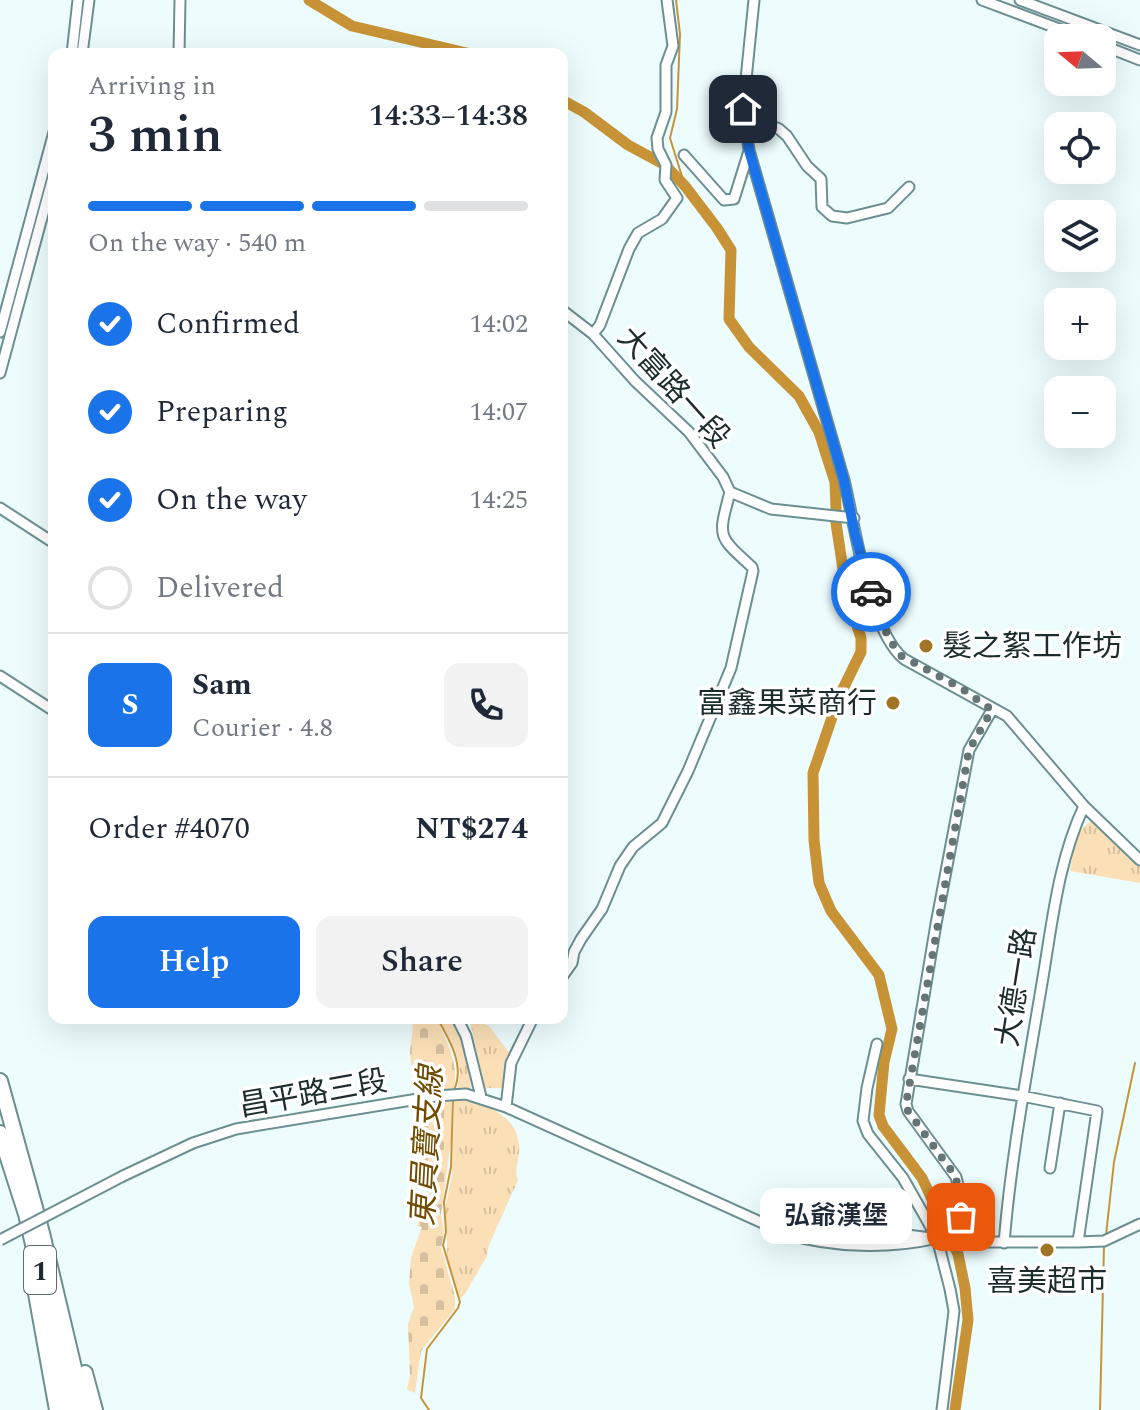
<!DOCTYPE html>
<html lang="en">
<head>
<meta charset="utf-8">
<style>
  :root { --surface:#fff; --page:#f2f2f3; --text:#1f2937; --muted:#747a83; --line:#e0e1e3; --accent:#1a73e8 }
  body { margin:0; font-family:Spectral,"Noto Sans TC",serif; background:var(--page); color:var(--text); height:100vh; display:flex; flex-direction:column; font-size:30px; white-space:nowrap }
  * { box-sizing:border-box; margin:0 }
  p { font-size:26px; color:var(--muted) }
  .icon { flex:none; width:44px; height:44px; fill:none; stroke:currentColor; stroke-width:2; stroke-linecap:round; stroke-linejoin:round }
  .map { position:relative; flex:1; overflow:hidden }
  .sheet { position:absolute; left:48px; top:48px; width:520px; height:976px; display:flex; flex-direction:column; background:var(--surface); border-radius:16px; box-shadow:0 8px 32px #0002 }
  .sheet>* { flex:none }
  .needle { width:52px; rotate:289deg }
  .tools { position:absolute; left:1044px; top:24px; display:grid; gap:16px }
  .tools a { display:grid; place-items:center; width:72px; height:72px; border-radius:16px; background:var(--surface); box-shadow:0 8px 32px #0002; font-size:40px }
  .pin { position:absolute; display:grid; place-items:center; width:68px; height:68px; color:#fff; margin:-34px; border-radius:16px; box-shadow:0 4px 12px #0006 }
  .courier { position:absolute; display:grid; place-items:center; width:80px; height:80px; margin:-40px; border:6px solid #1a73e8; border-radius:50%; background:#fff; color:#222; box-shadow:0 2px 10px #0007 }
  .bubble { position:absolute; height:56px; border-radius:16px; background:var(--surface); box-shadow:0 8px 32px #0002; font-size:26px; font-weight:600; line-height:56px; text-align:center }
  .summary em { font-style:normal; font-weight:600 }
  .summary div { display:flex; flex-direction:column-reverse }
  .summary { display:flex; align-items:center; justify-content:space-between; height:136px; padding:0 40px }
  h1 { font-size:52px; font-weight:600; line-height:60px }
  .bar { display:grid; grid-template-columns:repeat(4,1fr); gap:12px 8px; align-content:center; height:96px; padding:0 40px }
  .bar i { height:10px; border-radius:6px; background:var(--line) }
  .bar .current { background:var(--accent) }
  .bar p { grid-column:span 4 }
  .line { display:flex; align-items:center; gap:20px; padding:0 40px; border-top:2px solid var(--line) }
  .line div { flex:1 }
  .round { display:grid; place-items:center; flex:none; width:84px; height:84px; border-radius:16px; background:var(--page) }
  ol { padding:0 40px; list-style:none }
  li { display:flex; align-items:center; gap:24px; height:88px }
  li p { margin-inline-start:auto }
  li .icon { padding:8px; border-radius:50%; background:var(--accent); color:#fff; stroke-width:4 }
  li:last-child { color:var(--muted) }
  li i { width:44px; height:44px; border:4px solid var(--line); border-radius:50% }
  .primary-button { display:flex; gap:16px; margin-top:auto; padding:16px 40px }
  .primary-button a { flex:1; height:92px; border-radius:16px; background:var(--accent); color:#fff; font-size:32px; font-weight:600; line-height:92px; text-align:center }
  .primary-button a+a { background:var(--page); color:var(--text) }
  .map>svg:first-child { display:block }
  .cemetery { fill:url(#cemetery-stones) }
  .park { fill:url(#park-tufts) }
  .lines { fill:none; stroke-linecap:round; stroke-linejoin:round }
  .stream { stroke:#c79336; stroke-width:2 }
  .river { stroke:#c79336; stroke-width:11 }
  .minor-casing { stroke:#6c8f92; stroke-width:13 }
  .highway-casing { stroke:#6c8f92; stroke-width:18 }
  .minor { stroke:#fff; stroke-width:9 }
  .highway { stroke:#fff; stroke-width:14 }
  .minor-bridge-casing { stroke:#6c8f92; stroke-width:13; stroke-linecap:butt }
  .minor-bridge { stroke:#fff; stroke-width:9 }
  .done { stroke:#657475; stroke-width:8; stroke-dasharray:0 14.4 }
  .route { stroke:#1a73e8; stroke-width:10 }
  .poi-dot { fill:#a17526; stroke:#fff; stroke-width:3 }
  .labels { text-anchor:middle; stroke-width:7; stroke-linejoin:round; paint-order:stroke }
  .shield { fill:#fff; stroke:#606b6b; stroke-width:2 }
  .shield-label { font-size:28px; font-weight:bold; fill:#1c2b2c }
  .street-label { font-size:30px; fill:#1c2b2c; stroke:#fff }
  .poi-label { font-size:30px; fill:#1c2b2c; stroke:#fff; text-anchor:start }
  .water-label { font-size:32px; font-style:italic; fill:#6f4c00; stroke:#fff }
</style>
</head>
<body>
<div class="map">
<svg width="1140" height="1410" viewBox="0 0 1140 1410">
  <defs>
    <pattern id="cemetery-stones" width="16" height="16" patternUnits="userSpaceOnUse" patternTransform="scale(2)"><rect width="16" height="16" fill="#fbe0b7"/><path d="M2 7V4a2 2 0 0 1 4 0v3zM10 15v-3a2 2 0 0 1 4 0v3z" fill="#d7c09e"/></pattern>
    <pattern id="park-tufts" width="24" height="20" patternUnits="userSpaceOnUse" patternTransform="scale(2)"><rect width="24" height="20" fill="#fbe0b7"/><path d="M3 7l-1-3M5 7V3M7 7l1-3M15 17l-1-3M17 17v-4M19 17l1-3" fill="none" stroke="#d7c09e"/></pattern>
  </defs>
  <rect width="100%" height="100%" fill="#edfcfd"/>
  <path class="cemetery" d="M411 1018H437C446 1042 459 1061 454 1088L420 1094C415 1080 411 1067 410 1053 410 1040 415 1030 411 1018Z
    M451 1101V1140L441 1215 444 1232 441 1247 455 1297V1309L421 1351 415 1393 407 1389 410 1376 408 1324 414 1307 409 1284 411 1257 422 1227 417 1226 427 1201 430 1187 421 1141 424 1112 421 1102Z"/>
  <path class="park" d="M1093 819 1140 864V883L1070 871C1075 848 1073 833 1093 819Z
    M438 1018H452C463 1038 471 1066 471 1088L457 1089C465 1064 451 1039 438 1018Z
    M469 1018 489 1026 511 1055 502 1088H485Z
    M466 1099C494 1108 522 1119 519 1154 518 1164 514 1170 518 1180L489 1245 487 1256 465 1294 460 1299 447 1259V1232L444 1214 452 1176 454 1100Z"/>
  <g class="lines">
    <path class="stream" d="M676 0 680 34 677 109 670 138 685 186
      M437 1018C450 1040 465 1066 454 1090
      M1106 1235 1114 1162 1135 1063
      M429 1410 421 1398 427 1349 458 1308 460 1302 443 1245 446 1232 444 1202 451 1167 453 1097
      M1100 1410 1104 1245"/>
    <path class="river" d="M309 0 352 26 471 54
      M562 100 584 112 628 145 665 165 685 186 717 228 731 250 729 319 749 347 799 396 819 432 835 482 836 509
      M836 523 847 596 861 638V652L839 697 813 773 814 840 819 883 831 911 879 975 892 1029 884 1062 879 1115 883 1126 922 1178 958 1254 965 1288 968 1320 955 1410"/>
    <g class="minor-casing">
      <path id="minor" d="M754 0 743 109 749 150 844 480C855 525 869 631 904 659L1007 716 1084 806 1140 860
        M982 0 1083 38
        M1020 0 1140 45
        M1102 45 1140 60
        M72 54 78 0
        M82 54 89 0
        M179 54 180 0
        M745 129 772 126 779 129 787 136 807 166 821 179 822 207 832 216 847 218 888 208 909 187
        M684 155 724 200 734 199 749 151
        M562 310 593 334 635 381 689 432 723 477 730 492 771 509 854 518
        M0 332 54 132
        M593 334 600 325 629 249 638 233 662 219 677 198 665 180 666 165 658 149 657 138 666 112V65L673 46 667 0
        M0 373 54 173
        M0 508 54 543
        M0 676 54 711
        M562 977 572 963 574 952 581 939 602 909 620 866 633 847 662 823 688 771 731 668 753 571 752 567C717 535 718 538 730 492
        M457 1018 466 1036 481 1097
        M877 1044 867 1088 863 1121 868 1134 903 1178 937 1238 950 1289 954 1311 942 1410
        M909 1079 1022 1096 1097 1111 1078 1242
        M506 1107 511 1063 533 1018
        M1050 1168 1060 1103
        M123 1176 193 1143 236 1129 436 1096 466 1094 506 1107 787 1234C834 1248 890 1249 937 1238
        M789 1230H867L963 1242H1078L1104 1241 1140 1224
        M963 1242 960 1193 956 1177 908 1111 906 1104 936 924 969 750 992 710
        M1004 1243C1011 1157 1027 1073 1041 989 1052 926 1057 864 1084 806"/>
    </g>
    <g class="highway-casing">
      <path id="highway" d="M0 1081 42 1233 84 1410
        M0 1133 26 1214 71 1410
        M33 1277 57 1410
        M85 1373 95 1410"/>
    </g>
    <use href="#minor" class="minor"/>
    <use href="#highway" class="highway"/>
    <g class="minor-bridge-casing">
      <path id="minor-bridge" d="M0 1240 123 1176"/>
    </g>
    <use href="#minor-bridge" class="minor-bridge"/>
  </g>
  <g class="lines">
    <path class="done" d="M871 592 879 619 898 654 961 688 992 710 969 750 906 1104 908 1111 956 1177 961 1217"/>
    <path class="route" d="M743 109 749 150 844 480 855 534 871 592"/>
  </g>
  <g class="poi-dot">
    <circle cx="926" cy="646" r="8"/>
    <circle cx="893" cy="703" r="8"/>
    <circle cx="1047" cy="1250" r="8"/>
  </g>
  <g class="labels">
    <rect class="shield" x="24" y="1246" width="32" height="48" rx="6"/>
    <g class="shield-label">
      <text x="40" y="1280">1</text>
    </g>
    <g class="street-label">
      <text transform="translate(674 387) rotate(48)" y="10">大富路一段</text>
      <text transform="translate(1016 987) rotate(-81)" y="10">大德一路</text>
      <text transform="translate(313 1093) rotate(-10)" y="10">昌平路三段</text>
    </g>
    <g class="poi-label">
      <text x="942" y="656">髮之絮工作坊</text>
      <text x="877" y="713" text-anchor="end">富鑫果菜商行</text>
      <text x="1047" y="1291" text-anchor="middle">喜美超市</text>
    </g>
    <g class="water-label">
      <text transform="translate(426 1146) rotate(-87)" y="11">東員寶支線</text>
    </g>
  </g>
</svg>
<div class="tools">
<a><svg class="needle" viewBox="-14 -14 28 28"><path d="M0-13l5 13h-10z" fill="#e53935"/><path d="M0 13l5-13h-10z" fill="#747a83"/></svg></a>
<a><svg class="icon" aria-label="locate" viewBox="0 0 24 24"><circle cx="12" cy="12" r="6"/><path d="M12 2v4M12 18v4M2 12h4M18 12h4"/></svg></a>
<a><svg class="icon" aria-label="layers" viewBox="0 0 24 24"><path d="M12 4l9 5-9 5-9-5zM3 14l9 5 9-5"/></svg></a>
<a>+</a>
<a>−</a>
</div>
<div class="pin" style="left:961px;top:1217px;background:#ea580c"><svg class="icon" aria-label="bag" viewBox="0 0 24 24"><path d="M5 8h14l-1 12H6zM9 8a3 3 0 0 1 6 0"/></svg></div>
<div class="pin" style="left:743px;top:109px;background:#1f2937"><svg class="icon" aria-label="home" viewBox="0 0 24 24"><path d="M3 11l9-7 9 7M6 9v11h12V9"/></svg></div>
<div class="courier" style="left:871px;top:592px"><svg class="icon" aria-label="car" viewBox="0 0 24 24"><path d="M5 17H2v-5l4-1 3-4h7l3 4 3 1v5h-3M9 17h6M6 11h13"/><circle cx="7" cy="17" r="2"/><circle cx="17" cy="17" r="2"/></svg></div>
<div class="bubble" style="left:760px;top:1188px;width:152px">弘爺漢堡</div>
<section class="sheet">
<div class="summary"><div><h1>3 min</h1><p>Arriving in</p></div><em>14:33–14:38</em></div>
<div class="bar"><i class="current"></i><i class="current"></i><i class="current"></i><i></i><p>On the way · 540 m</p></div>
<ol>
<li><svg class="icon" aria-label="check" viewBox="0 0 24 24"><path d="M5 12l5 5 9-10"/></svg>Confirmed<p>14:02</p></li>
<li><svg class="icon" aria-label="check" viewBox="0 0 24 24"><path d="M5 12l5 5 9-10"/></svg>Preparing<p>14:07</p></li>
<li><svg class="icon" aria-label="check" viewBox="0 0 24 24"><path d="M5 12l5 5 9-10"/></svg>On the way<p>14:25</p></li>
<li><i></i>Delivered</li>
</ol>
<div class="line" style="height:144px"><b class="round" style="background:var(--accent);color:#fff">S</b><div><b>Sam</b><p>Courier · 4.8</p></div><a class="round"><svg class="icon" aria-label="phone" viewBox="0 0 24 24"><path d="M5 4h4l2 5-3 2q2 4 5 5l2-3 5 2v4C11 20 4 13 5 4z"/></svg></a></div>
<div class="line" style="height:104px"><div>Order #4070</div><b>NT$274</b></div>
<div class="primary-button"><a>Help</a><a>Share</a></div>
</section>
</div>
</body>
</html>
